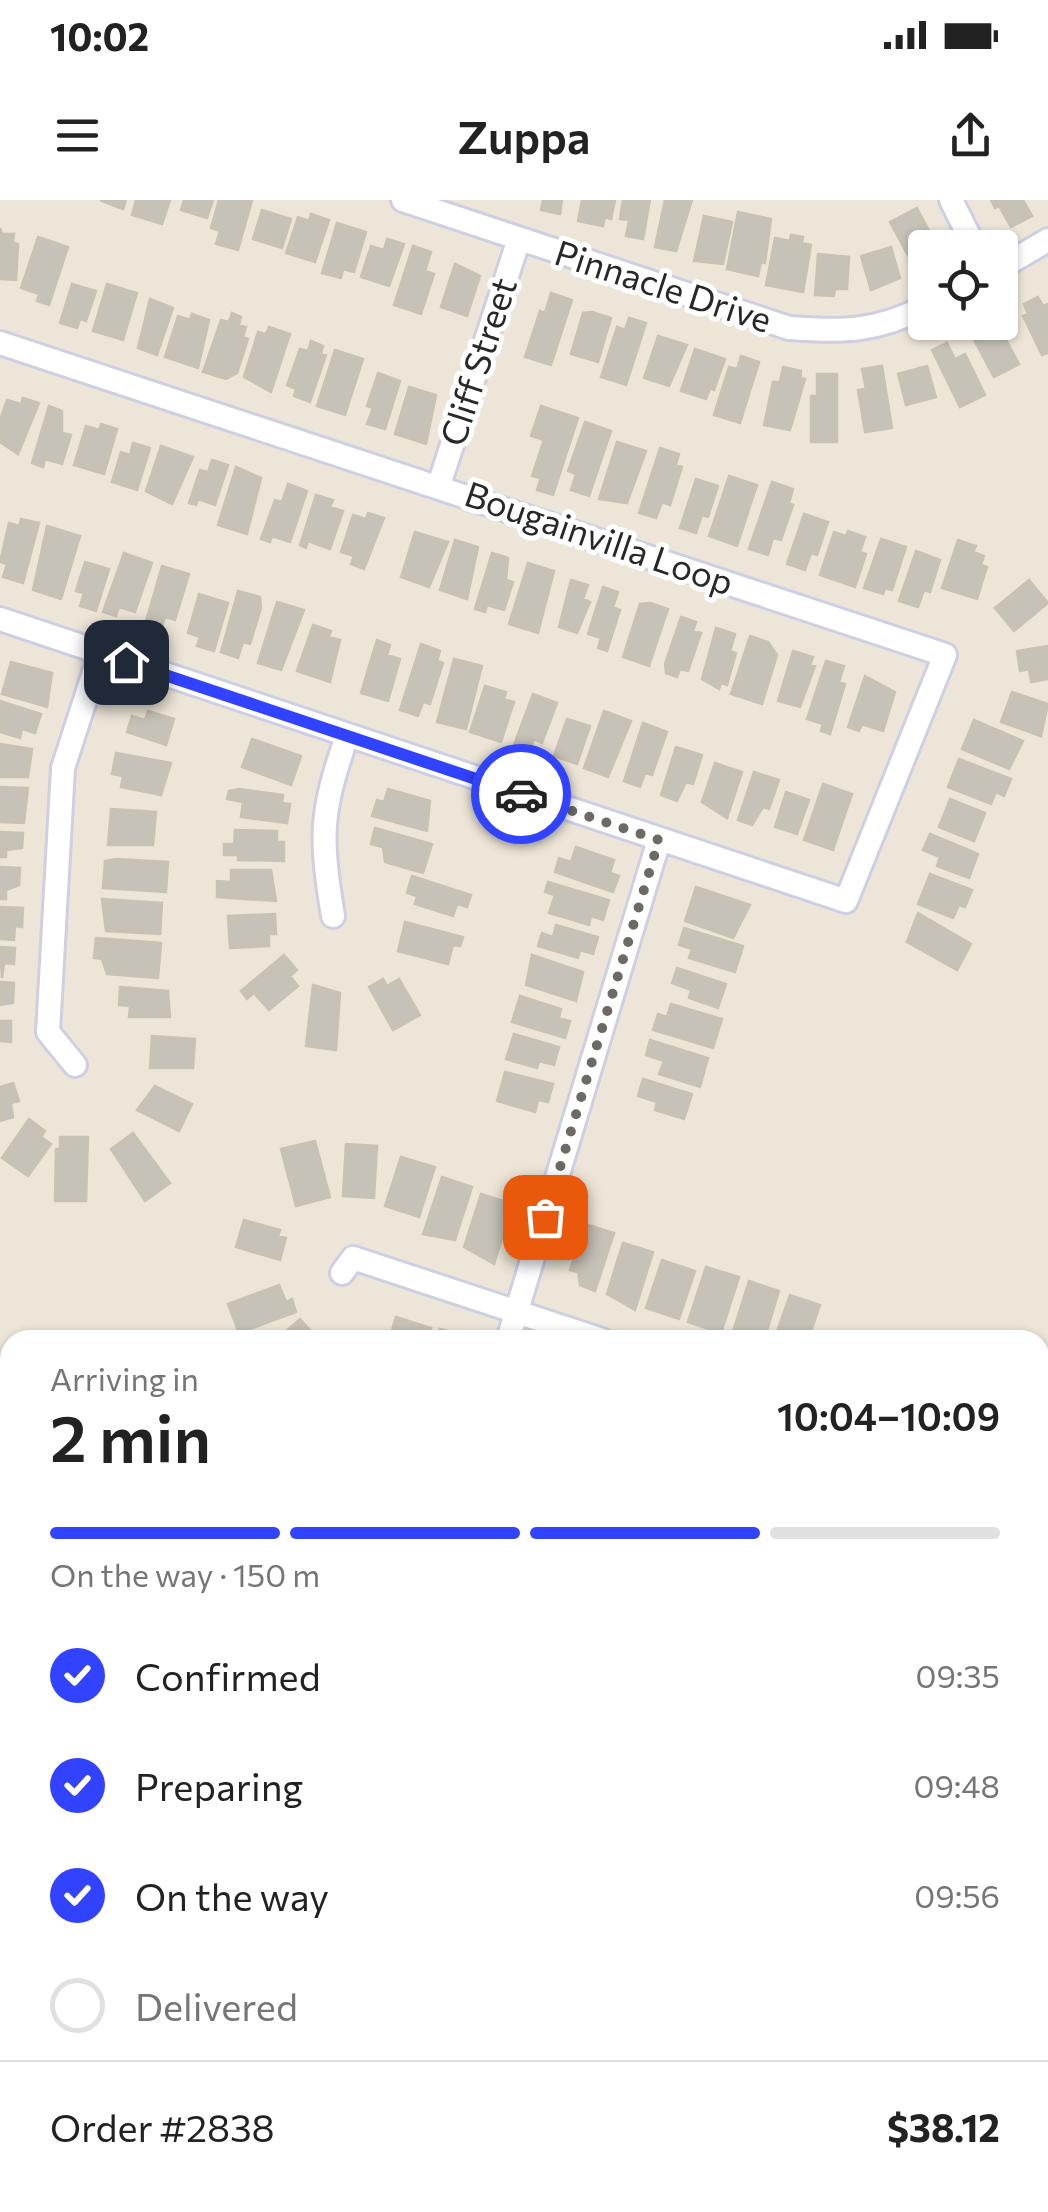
<!DOCTYPE html>
<html lang="en">
<head>
<meta charset="utf-8">
<style>
  :root { --surface:#fff; --page:#f2f2f2; --text:#222; --muted:#767676; --line:#e0e0e0; --accent:#3243ff }
  body { margin:0; font-family:Commissioner,sans-serif; background:var(--page); color:var(--text); height:100vh; display:flex; flex-direction:column; font-size:38px; white-space:nowrap }
  * { box-sizing:border-box; margin:0 }
  p { font-size:32px; color:var(--muted) }
  .icon { flex:none; width:55px; height:55px; fill:none; stroke:currentColor; stroke-width:2; stroke-linecap:round; stroke-linejoin:round }
  .map { position:relative; flex:1; overflow:hidden }
  .sheet { position:absolute; left:0px; top:1130px; width:1050px; height:882px; display:flex; flex-direction:column; background:var(--surface); border-radius:30px 30px 0 0; box-shadow:0 2px 8px #0004 }
  .sheet>* { flex:none }
  .fabs { position:absolute; left:908px; top:30px; display:grid; gap:20px }
  .fabs a { display:grid; place-items:center; width:110px; height:110px; border-radius:10px; background:var(--surface); box-shadow:0 2px 8px #0004; font-size:50px }
  .pin { position:absolute; display:grid; place-items:center; width:85px; height:85px; color:#fff; margin:-42px; border-radius:20px; box-shadow:0 5px 15px #0006 }
  .courier { position:absolute; display:grid; place-items:center; width:100px; height:100px; margin:-50px; border:8px solid #3243ff; border-radius:50%; background:#fff; color:#222; box-shadow:0 2px 12px #0007 }
  .head em { font-style:normal; font-weight:600 }
  .head div { display:flex; flex-direction:column-reverse }
  .head { display:flex; align-items:center; justify-content:space-between; height:170px; padding:0 50px }
  h1 { font-size:65px; font-weight:600; line-height:75px }
  .bar { display:grid; grid-template-columns:repeat(4,1fr); gap:15px 10px; align-content:center; height:120px; padding:0 50px }
  .bar i { height:12px; border-radius:8px; background:var(--line) }
  .bar .on { background:var(--accent) }
  .bar p { grid-column:span 4 }
  .line { display:flex; align-items:center; gap:25px; padding:0 50px; border-top:2px solid var(--line) }
  .line div { flex:1 }
  ol { padding:0 50px; list-style:none }
  li { display:flex; align-items:center; gap:30px; height:110px }
  li p { margin-inline-start:auto }
  li .icon { padding:10px; border-radius:50%; background:var(--accent); color:#fff; stroke-width:4 }
  li:last-child { color:var(--muted) }
  li i { width:55px; height:55px; border:5px solid var(--line); border-radius:50% }
  .status { display:flex; justify-content:space-between; align-items:center; height:70px; padding:0 50px; background:var(--surface); direction:ltr }
  .status svg { height:28px; fill:currentColor }
  header { display:flex; justify-content:space-between; align-items:center; height:130px; padding:0 50px; background:var(--surface); font-size:45px; font-weight:600 }
  .map>svg:first-child { display:block }
  .building { fill:#c7c2b8; stroke:#c8c2b2; stroke-width:2.5 }
  .lines { fill:none; stroke-linecap:round; stroke-linejoin:round }
  .minor-casing { stroke:#cdcfe3; stroke-width:28 }
  .minor { stroke:#fff; stroke-width:22 }
  .done { stroke:#6d6a66; stroke-width:10; stroke-dasharray:0 18 }
  .route { stroke:#3243ff; stroke-width:12 }
  .labels { text-anchor:middle; stroke-width:10; stroke-linejoin:round; paint-order:stroke }
  .street-label { font-size:35px; fill:#282828; stroke:#fff }
</style>
</head>
<body>
<div class="status"><b>10:02</b><svg viewBox="0 0 49 12"><path d="M0 12V9h3v3zM5 12V6h3v6zM10 12V3h3v9zM15 12V0h3v12zM26 1h20v11H26zM47 4h2v5h-2z"/></svg></div>
<header><svg class="icon" aria-label="menu" viewBox="0 0 24 24"><path d="M4 6h16M4 12h16M4 18h16"/></svg>Zuppa<svg class="icon" aria-label="share" viewBox="0 0 24 24"><path d="M12 15V3M7 8l5-5 5 5M5 13v7h14v-7"/></svg></header>
<div class="map">
<svg width="1048" height="2012" viewBox="0 0 1048 2012">
  <rect width="100%" height="100%" fill="#ede6d8"/>
  <path class="building" d="M100 0H126L123 9Z
    M136 0H170L162 24 132 15Z
    M184 0H213L207 18 181 10Z
    M219 0H252L238 50 216 44 220 31 211 28Z
    M543 0H562L560 14 541 10Z
    M582 0H615L611 19 605 17 603 26 578 21Z
    M623 0H650L643 39 626 36 629 20 620 19Z
    M665 0H692L676 51 655 47Z
    M991 0H1023L1032 16 1011 27 999 6 995 8Z
    M917 8 938 48H925V68L917 72 890 22Z
    M262 10 291 19 282 48 253 39Z
    M738 12 771 19 765 63 761 62 758 76 727 69Z
    M311 14 329 20 315 62 286 53 298 17 309 21Z
    M704 16 732 22 723 64 694 61Z
    M337 23 366 32 354 72 343 69 341 78 322 73Z
    M0 28 2 34H14L13 43 18 44 16 80 0 79Z
    M791 35 803 37 802 43 811 45 803 92 766 85 775 38 790 41Z
    M38 37 68 47 49 105 37 101 39 94 21 88Z
    M387 39 404 44 389 86 361 77 371 46 384 50Z
    M413 46 431 52 425 71 434 74 421 114 394 105Z
    M891 47 900 78 871 90 861 56Z
    M818 54 849 57 847 89H835L834 96 815 95Z
    M455 64 480 76 467 116 441 107Z
    M72 84 96 91 86 121 80 119 77 128 60 123Z
    M107 84 137 93 123 140 93 131Z
    M551 93 572 100 551 165 525 157 540 111 545 113Z
    M1038 97 1043 106 1048 104V153L1042 155 1023 116 1028 114 1024 104Z
    M150 99 173 108 157 155 138 148Z
    M592 112 611 118 598 162 571 154 583 113Z
    M232 113 241 117 239 125 246 127 243 137 248 139 237 173 226 179 203 172 221 120 229 122Z
    M192 114 209 120 198 168 165 157 178 116 190 120Z
    M629 118 646 123 626 185 601 177 617 127 625 130Z
    M989 125 992 131 999 127 1019 164 994 177 971 134Z
    M269 127 290 134 271 192 244 177 258 132 266 134Z
    M658 136 687 145 669 186 644 178Z
    M311 141 323 146 321 154 326 155 310 202 294 196 296 189 287 185 300 149 308 151Z
    M947 143 955 159 965 154 985 195 960 207 932 150Z
    M695 149 725 159 714 190 710 188 706 199 681 191Z
    M335 150 363 159 345 215 317 206Z
    M741 156 759 162 740 223 714 215 729 167 737 169Z
    M882 166 892 228 865 232 858 190 866 189 862 169Z
    M927 166 936 197 906 205 898 174Z
    M783 167 801 171 800 178 805 179 790 230 764 225 773 182H780Z
    M378 173 400 181 385 229 367 224 373 208 367 206Z
    M817 174H837V242H811V196H817Z
    M409 187 436 195 426 244 395 234Z
    M23 198 39 203 18 254 0 242V220L7 200 21 204Z
    M49 206 62 211V233L71 235 62 264 45 259 43 267 32 263Z
    M541 206 578 218 553 295 537 290 541 278 532 276 544 240 531 236Z
    M585 222 611 231 589 296 571 290 576 274 568 271Z
    M101 224 117 229 104 274 74 265 86 226 99 230Z
    M617 242 646 251 627 303 599 299Z
    M133 243 150 248 137 290 112 282 121 252 130 255Z
    M161 246 193 257 172 304 146 291Z
    M660 248 679 254 676 265 682 267 670 305 662 302 656 318 639 313Z
    M212 260 228 265 215 305 198 299 196 305 189 303 200 270 208 272Z
    M236 267 261 278 247 334 218 325Z
    M729 276 757 285 737 346 709 336Z
    M696 279 718 286 708 317 702 315 696 333 680 328Z
    M772 282 793 289 789 303 793 305 781 340 773 338 768 355 749 349Z
    M288 284 307 291 290 342 272 336 270 342 261 339 275 300 282 302Z
    M316 295 333 300 330 307 343 311 330 349 308 341 306 348 300 345Z
    M368 313 384 318 364 369 351 364 354 356 341 352 353 315 366 319Z
    M804 314 828 322 817 355 811 353 805 370 787 364Z
    M21 319 39 323 23 383 3 377 7 364 0 362 9 323 19 326Z
    M47 326 80 336 61 399 33 390Z
    M848 331 865 337 860 352 866 354 855 387 820 375 834 332 846 336Z
    M415 332 448 342 429 387 401 377Z
    M881 339 906 347 892 390 885 388 883 394 864 388Z
    M455 340 478 347 467 399 440 390Z
    M958 340 976 346 973 352 984 356 981 365 987 367 977 399 942 388Z
    M916 351 940 360 930 392 924 390 918 407 899 401Z
    M124 353 152 363 135 412 119 407 116 416 103 412Z
    M492 353 508 358 506 380 513 382 504 410 487 405 485 412 475 409Z
    M85 362 109 369 96 411 80 406 84 393 76 391Z
    M528 363 554 371 538 433 509 424Z
    M162 366 189 374 175 420 165 417 161 430 145 425Z
    M571 380 588 385 583 399 590 402 577 433 559 427Z
    M1029 380 1048 403 1014 431 995 408Z
    M603 387 618 392 613 407 620 410 607 451 598 448 601 438 588 434Z
    M238 391 260 397 261 408 250 444 243 442 238 458 221 452Z
    M199 394 228 403 214 451 197 446 200 437 188 433Z
    M277 402 304 410 281 470 258 463Z
    M650 403 668 409 649 466 623 457 640 404Z
    M681 417 696 422 693 431 701 433 688 471 680 469 677 477 666 473 665 464Z
    M313 425 331 431 329 437 340 440 330 482 297 471Z
    M716 428 735 434 730 451 736 453 727 485 721 483 719 489 702 479Z
    M750 436 768 442 777 455 762 504 731 494Z
    M377 440 390 445 387 455 400 459 388 501 361 493Z
    M421 444 440 451 437 461 443 463 430 504 423 502 418 516 400 510Z
    M1048 446V479L1031 482 1029 469 1020 471 1017 451Z
    M793 451 813 457 810 465 815 466 800 507 778 501Z
    M454 459 482 466 466 529 437 522Z
    M826 461 844 466 839 482 845 484 830 534 821 531 823 524 807 519Z
    M11 462 52 473 47 507 2 494Z
    M865 476 895 492 883 531 862 524 859 531 848 527Z
    M485 486 506 492 504 499 514 502 501 542 470 532Z
    M1012 492 1048 504 1041 536 1001 522Z
    M533 494 557 503 542 543 534 539 529 551 514 545Z
    M0 501 41 514 35 533 22 529 20 538 0 532Z
    M148 511 174 519 166 545 127 532 132 516 145 520Z
    M604 511 631 521 608 577 584 568Z
    M567 519 590 526 577 564 554 556Z
    M974 520 1023 541 1009 569 962 549Z
    M643 523 667 532 652 575 645 573 640 587 624 581Z
    M252 539 301 556 291 585 242 567Z
    M0 544 32 549 28 577H0Z
    M676 547 702 555 693 584 686 582 677 601 661 595Z
    M116 553 171 563 161 595 121 587 123 576 112 574Z
    M959 559 1011 579 1004 596 996 592 991 604 948 587Z
    M715 563 742 572 727 618 702 602Z
    M754 572 779 580 769 609 763 607 752 625 738 620Z
    M823 584 852 594 833 650 804 640Z
    M0 587 28 588 24 623 0 622Z
    M239 589 283 595 282 603 290 604 287 623 241 617 243 602 227 599 229 591Z
    M388 589 430 601 427 631 372 616 377 600 384 602Z
    M786 592 809 600 797 634 775 627Z
    M950 599 985 613 974 641 939 627Z
    M111 609 156 612 153 645H108Z
    M375 628 432 644 423 673 385 662 383 647 371 644Z
    M235 630 277 631V642H284V661L238 660V655H224V644H234Z
    M0 632 23 633 22 648 6 650V657H0Z
    M930 634 978 654 969 678 937 666 940 657 923 650Z
    M576 647 614 660 610 673 619 676 613 692 555 672 559 658 571 662Z
    M117 659 168 662 166 692 103 688 105 661Z
    M0 667 20 668 19 685 6 690V699H0Z
    M231 670H271L276 701 217 697V681L231 682Z
    M930 674 972 690 965 707 959 705 953 718 918 704Z
    M412 676 471 695 467 707 457 704 453 716 415 704 417 696 407 693Z
    M548 682 609 700 603 720 591 716 589 725 549 713 555 695 545 692Z
    M696 687 750 705 733 738 685 721Z
    M102 699 162 703 160 734 106 731Z
    M0 707 23 708 22 727 15 726 14 740 0 739Z
    M918 713 971 744 957 770 907 742Z
    M275 714 276 734H269V746L230 748 228 716Z
    M405 722 463 737 460 746 453 745 448 764 398 751Z
    M556 725 598 737 593 754 580 750 578 758 538 746 542 733 553 737Z
    M684 728 743 746 735 772 689 758 692 749 679 745Z
    M96 738 161 743 158 778 107 774 102 759 94 758Z
    M0 747 15 748 14 764 4 763 2 778Z
    M284 755 297 770 290 776 298 786 269 810 254 793 247 799 241 791Z
    M532 755 583 772 576 801 526 785Z
    M677 768 726 784 718 808 689 798 691 790 672 783Z
    M383 779 387 786 399 779 420 815 393 830 369 787Z
    M0 782 14 783 13 803 0 805Z
    M313 785 340 793 336 850 306 846Z
    M120 787 168 791 170 817H129L130 806 119 805Z
    M520 796 561 809 559 818 570 821 565 838 512 822Z
    M671 804 722 819 713 848 653 830 658 814 667 817Z
    M0 821H11V842L0 841Z
    M514 834 559 847 554 865 539 861 537 868 506 859Z
    M152 836 195 839 193 868H150Z
    M650 840 708 858 700 887 659 874 664 861 646 855Z
    M505 872 553 884 548 902 538 900 535 912 497 901Z
    M643 879 692 894 684 919 655 910 657 902 638 896Z
    M13 883 19 901 11 903 13 917 0 921V887Z
    M155 886 192 904 179 931 137 910Z
    M29 919 45 931 41 937 51 944 28 976 2 958Z
    M133 933 170 983 145 1001 111 949Z
    M60 937H88L86 1001H55L56 949H60Z
    M315 941 330 997 296 1006 281 949Z
    M346 944 377 946 374 998 343 996Z
    M401 957 435 967 419 1017 385 1006Z
    M442 977 472 987 455 1040 423 1034Z
    M481 994 513 1004 494 1064 464 1047Z
    M244 1020 280 1030 278 1036 286 1038 280 1060 236 1047Z
    M585 1024 614 1033 595 1091 580 1085 578 1072 570 1070Z
    M623 1043 653 1052 635 1110 607 1094Z
    M662 1060 695 1071 679 1119 646 1108Z
    M706 1067 739 1077 721 1133 688 1122Z
    M749 1081 779 1091 764 1140 732 1135Z
    M279 1085 286 1102 292 1099 296 1112 239 1133 228 1104Z
    M790 1095 820 1105 808 1140H774Z
    M396 1117 431 1128 428 1140H389Z
    M300 1119 319 1140H276Z
    M440 1129 473 1139V1140H437Z
    M0 1239 10 1242 5 1296 0 1295Z
    M1040 1362 1048 1364V1400L1040 1398Z
    M10 1461V1494L0 1491Z
    M0 1499 10 1502V1536L0 1533Z
    M0 1542 10 1545V1578L0 1575Z
    M1040 1576 1048 1578V1625L1040 1623Z
    M0 1583 10 1586V1619L0 1616Z
    M0 1624 10 1628 4 1659 0 1657Z
    M1040 1720 1048 1722V1761L1040 1789Z
    M7 1793 10 1794V1827L0 1823Z
    M0 1832 10 1836V1869L0 1865Z
    M0 1874 10 1877V1908L0 1905Z
    M0 1914 10 1918 6 1951 0 1948Z
    M0 1957 10 1960 8 1993 0 1991Z
    M372 2002H434L431 2012H369Z
    M517 2002H524L558 2012H515Z
    M555 2002H583L581 2010Z
    M628 2002H695L692 2012H641L626 2007Z
    M795 2002H827L823 2012Z
    M900 2002H960L957 2012 942 2008 928 2012Z"/>
  <g class="lines">
    <g class="minor-casing">
      <path id="minor" d="M403 0 789 128C843 132 875 132 925 107
        M951 0 975 48
        M1000 68 1048 40
        M0 143 945 455 846 701 0 419
        M439 285 519 39
        M333 716C320 636 320 614 347 536
        M75 865 48 832 63 568 100 454
        M342 1073 353 1058 602 1140
        M508 1140 659 640
        M0 1339 10 1342
        M1040 1678 1048 1681
        M1040 1901 1048 1876
        M40 2012 43 2002
        M472 2012 475 2002
        M738 2012 741 2002
        M1004 2012 1007 2002"/>
    </g>
    <use href="#minor" class="minor"/>
  </g>
  <g class="lines">
    <path class="done" d="M521 594 659 640 545 1017"/>
    <path class="route" d="M126 462 521 594"/>
  </g>
  <g class="labels">
    <g class="street-label">
      <text transform="translate(663 87) rotate(18)" y="12">Pinnacle Drive</text>
      <text transform="translate(479 162) rotate(-72)" y="12">Cliff Street</text>
      <text transform="translate(599 339) rotate(19)" y="12">Bougainvilla Loop</text>
    </g>
  </g>
</svg>
<div class="fabs">
<a><svg class="icon" aria-label="locate" viewBox="0 0 24 24"><circle cx="12" cy="12" r="6"/><path d="M12 2v4M12 18v4M2 12h4M18 12h4"/></svg></a>
</div>
<div class="pin" style="left:545px;top:1017px;background:#ea580c"><svg class="icon" aria-label="bag" viewBox="0 0 24 24"><path d="M5 8h14l-1 12H6zM9 8a3 3 0 0 1 6 0"/></svg></div>
<div class="pin" style="left:126px;top:462px;background:#1f2937"><svg class="icon" aria-label="home" viewBox="0 0 24 24"><path d="M3 11l9-7 9 7M6 9v11h12V9"/></svg></div>
<div class="courier" style="left:521px;top:594px"><svg class="icon" aria-label="car" viewBox="0 0 24 24"><path d="M5 17H2v-5l4-1 3-4h7l3 4 3 1v5h-3M9 17h6M6 11h13"/><circle cx="7" cy="17" r="2"/><circle cx="17" cy="17" r="2"/></svg></div>
<section class="sheet">
<div class="head"><div><h1>2 min</h1><p>Arriving in</p></div><em>10:04–10:09</em></div>
<div class="bar"><i class="on"></i><i class="on"></i><i class="on"></i><i></i><p>On the way · 150 m</p></div>
<ol>
<li><svg class="icon" aria-label="check" viewBox="0 0 24 24"><path d="M5 12l5 5 9-10"/></svg>Confirmed<p>09:35</p></li>
<li><svg class="icon" aria-label="check" viewBox="0 0 24 24"><path d="M5 12l5 5 9-10"/></svg>Preparing<p>09:48</p></li>
<li><svg class="icon" aria-label="check" viewBox="0 0 24 24"><path d="M5 12l5 5 9-10"/></svg>On the way<p>09:56</p></li>
<li><i></i>Delivered</li>
</ol>
<div class="line" style="height:130px"><div>Order #2838</div><b>$38.12</b></div>
</section>
</div>
</body>
</html>
